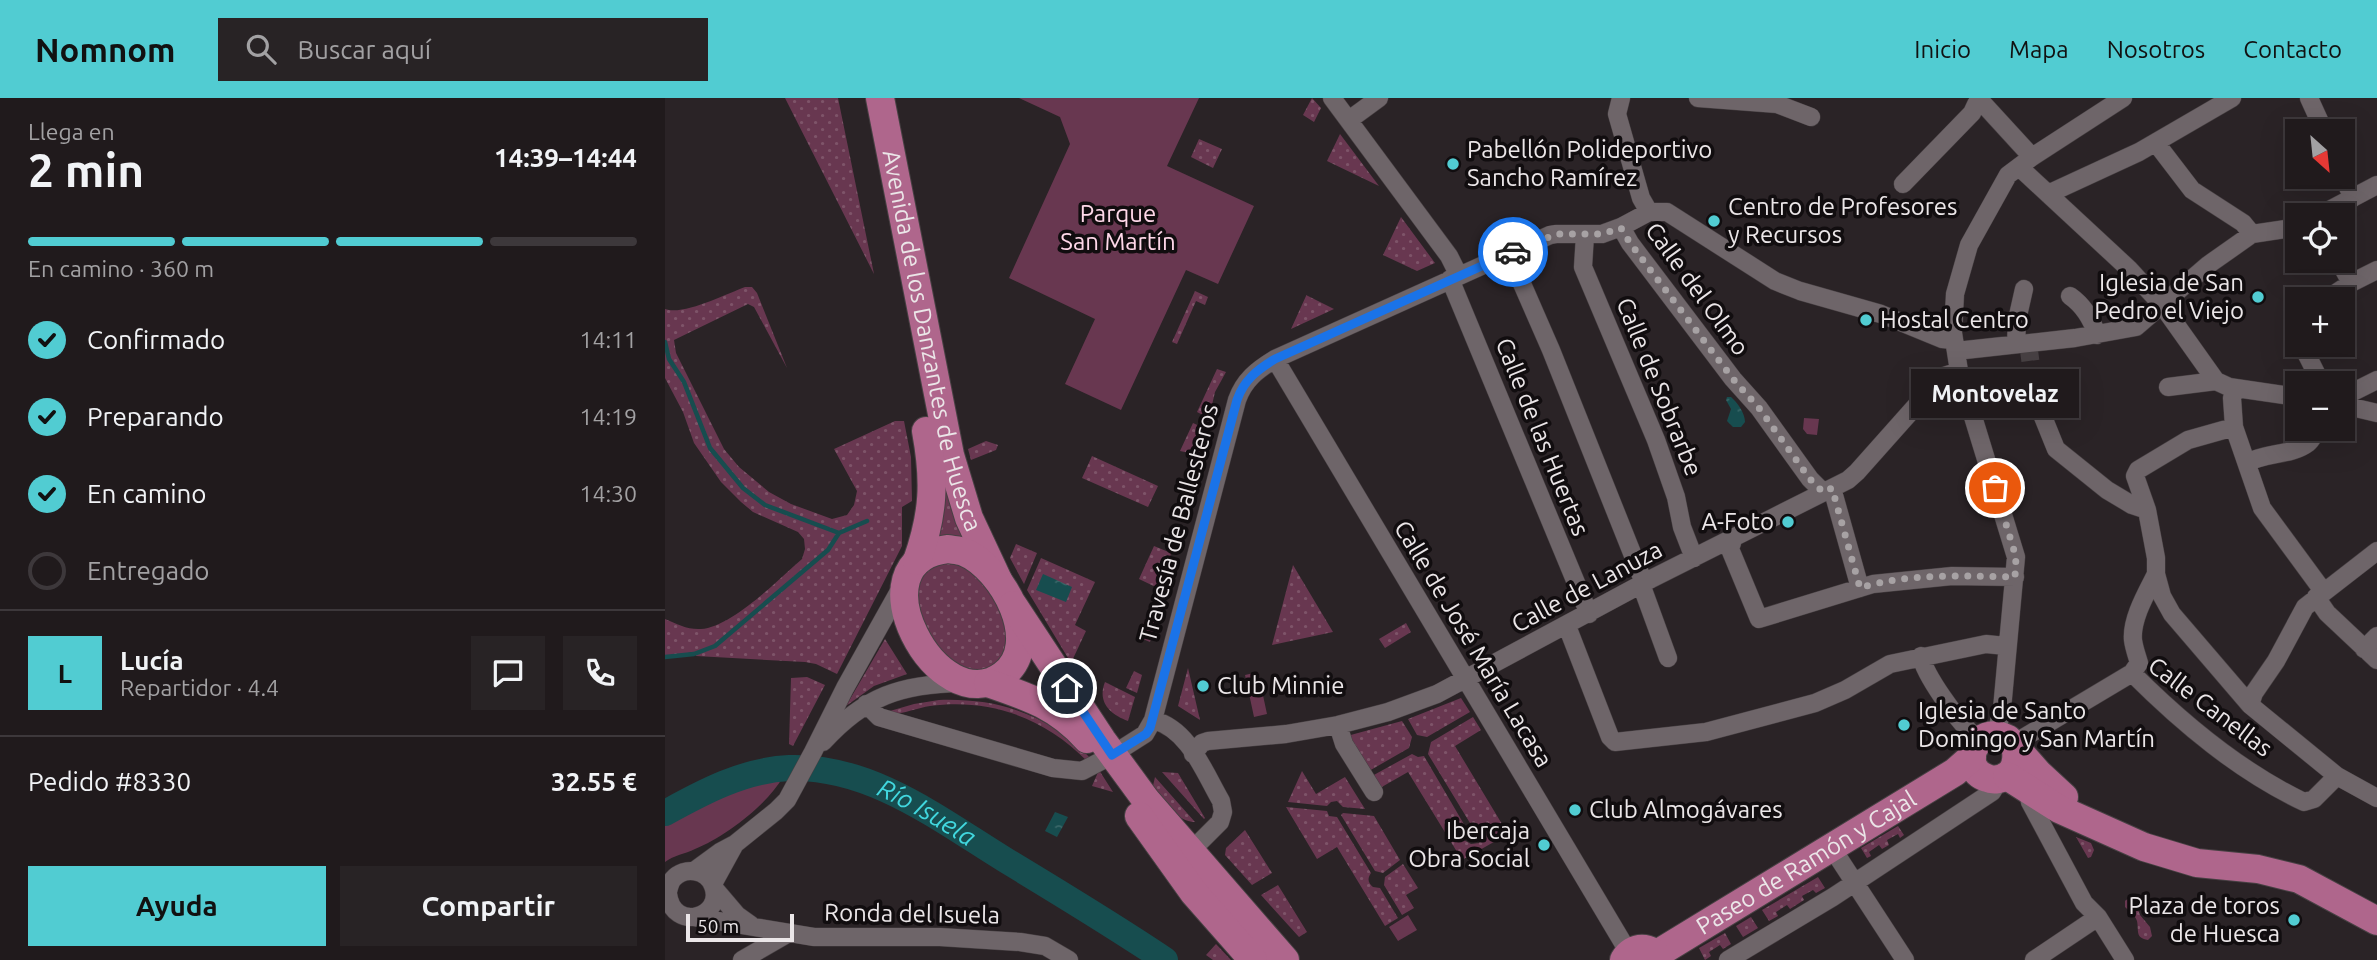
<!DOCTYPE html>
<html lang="es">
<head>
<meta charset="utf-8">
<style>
  :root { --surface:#201a1c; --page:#282325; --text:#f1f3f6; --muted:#a2a1a3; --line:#3d383b; --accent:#51ccd2 }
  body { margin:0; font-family:Ubuntu,sans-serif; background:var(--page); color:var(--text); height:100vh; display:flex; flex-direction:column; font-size:26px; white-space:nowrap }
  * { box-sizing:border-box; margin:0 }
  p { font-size:23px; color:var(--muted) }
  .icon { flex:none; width:38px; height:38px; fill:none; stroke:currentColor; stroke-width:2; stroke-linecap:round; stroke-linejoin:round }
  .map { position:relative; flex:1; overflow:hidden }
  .details { display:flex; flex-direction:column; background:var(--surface); width:665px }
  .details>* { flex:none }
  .needle { width:46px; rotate:153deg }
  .tools { position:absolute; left:1620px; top:21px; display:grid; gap:14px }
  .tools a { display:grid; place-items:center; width:70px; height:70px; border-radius:0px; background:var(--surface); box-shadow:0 7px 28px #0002,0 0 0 2px var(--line); font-size:35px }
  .scale { position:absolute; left:21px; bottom:18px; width:108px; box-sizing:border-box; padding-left:7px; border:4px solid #ebe6e8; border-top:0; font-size:19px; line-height:24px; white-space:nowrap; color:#ebe6e8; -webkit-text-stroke:5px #110d0f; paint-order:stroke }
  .pin { position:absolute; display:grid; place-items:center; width:60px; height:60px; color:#fff; margin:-30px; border:4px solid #fff; border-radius:50%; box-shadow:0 2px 7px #0007 }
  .courier { position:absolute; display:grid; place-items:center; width:70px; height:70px; margin:-35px; border:5px solid #1a73e8; border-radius:50%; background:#fff; color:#222; box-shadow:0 2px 9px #0007 }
  .bubble { position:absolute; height:49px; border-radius:0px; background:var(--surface); box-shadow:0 7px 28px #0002,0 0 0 2px var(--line); font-size:23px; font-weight:700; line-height:49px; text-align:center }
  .headline em { font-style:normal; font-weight:700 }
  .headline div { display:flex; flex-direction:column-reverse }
  .headline { display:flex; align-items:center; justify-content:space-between; height:119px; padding:0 28px }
  h1 { font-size:46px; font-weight:700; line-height:52px }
  .bar { display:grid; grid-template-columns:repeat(4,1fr); gap:10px 7px; align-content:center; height:84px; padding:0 28px }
  .bar i { height:9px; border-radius:5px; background:var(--line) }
  .bar .on { background:var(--accent) }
  .bar p { grid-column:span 4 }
  .line { display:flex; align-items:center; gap:18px; padding:0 28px; border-top:2px solid var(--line) }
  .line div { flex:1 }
  .round { display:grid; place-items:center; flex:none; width:74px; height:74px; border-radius:0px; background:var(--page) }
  ol { padding:0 28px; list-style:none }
  li { display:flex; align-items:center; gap:21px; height:77px }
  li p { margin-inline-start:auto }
  li .icon { padding:7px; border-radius:50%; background:var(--accent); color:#111; stroke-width:4 }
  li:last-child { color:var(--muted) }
  li i { width:38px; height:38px; border:4px solid var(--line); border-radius:50% }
  .cta { display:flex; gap:14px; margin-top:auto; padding:14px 28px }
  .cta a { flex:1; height:80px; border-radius:0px; background:var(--accent); color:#111; font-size:28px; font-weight:700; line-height:80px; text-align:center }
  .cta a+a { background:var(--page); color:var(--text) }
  header { display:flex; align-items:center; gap:42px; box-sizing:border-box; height:98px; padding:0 35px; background:var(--accent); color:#111 }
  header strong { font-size:33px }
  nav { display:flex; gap:38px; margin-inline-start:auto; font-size:24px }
  .search { width:490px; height:63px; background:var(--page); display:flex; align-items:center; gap:18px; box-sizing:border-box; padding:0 24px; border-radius:0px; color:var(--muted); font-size:26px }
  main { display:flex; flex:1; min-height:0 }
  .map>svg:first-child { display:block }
  .grass { fill:url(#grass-dots) }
  .park { fill:#683750 }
  .water { fill:url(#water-ripples) }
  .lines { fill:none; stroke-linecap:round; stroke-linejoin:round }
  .stream { stroke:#174d4f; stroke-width:4.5 }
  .river { stroke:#174d4f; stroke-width:26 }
  .street-tunnel { stroke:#474043; stroke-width:18; stroke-dasharray:18 9; stroke-linecap:butt }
  .street-casing { stroke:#474043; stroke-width:19 }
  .primary-casing { stroke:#474043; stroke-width:30 }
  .street { stroke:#6e6569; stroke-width:18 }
  .primary { stroke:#af668c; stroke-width:28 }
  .done { stroke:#a7a2a4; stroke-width:7; stroke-dasharray:0 12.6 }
  .route { stroke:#1a73e8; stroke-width:9 }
  .poi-dot { fill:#51ccd2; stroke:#110d0f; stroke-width:2.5 }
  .labels { text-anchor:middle; stroke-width:7; stroke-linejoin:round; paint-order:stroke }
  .poi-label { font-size:24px; fill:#ebe6e8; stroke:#110d0f; text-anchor:start }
  .park-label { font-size:24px; fill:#ffd8e9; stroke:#110d0f }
  .street-label { font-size:24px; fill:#ebe6e8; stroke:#110d0f }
  .water-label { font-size:26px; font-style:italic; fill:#41d7de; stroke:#110d0f }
</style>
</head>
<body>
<header>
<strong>Nomnom</strong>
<div class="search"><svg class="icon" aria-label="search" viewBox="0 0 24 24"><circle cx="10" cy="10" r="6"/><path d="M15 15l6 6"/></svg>Buscar aquí</div>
<nav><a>Inicio</a><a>Mapa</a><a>Nosotros</a><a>Contacto</a></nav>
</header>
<main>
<section class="details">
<div class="headline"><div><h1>2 min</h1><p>Llega en</p></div><em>14:39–14:44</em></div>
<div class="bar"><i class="on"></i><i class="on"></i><i class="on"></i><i></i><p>En camino · 360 m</p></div>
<ol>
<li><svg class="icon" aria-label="check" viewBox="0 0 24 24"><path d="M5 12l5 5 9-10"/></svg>Confirmado<p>14:11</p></li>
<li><svg class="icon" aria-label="check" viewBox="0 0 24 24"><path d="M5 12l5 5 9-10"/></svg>Preparando<p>14:19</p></li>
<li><svg class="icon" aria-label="check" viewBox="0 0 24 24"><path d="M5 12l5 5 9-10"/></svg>En camino<p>14:30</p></li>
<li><i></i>Entregado</li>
</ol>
<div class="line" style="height:126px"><b class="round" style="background:var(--accent);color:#111">L</b><div><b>Lucía</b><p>Repartidor · 4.4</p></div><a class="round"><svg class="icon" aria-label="chat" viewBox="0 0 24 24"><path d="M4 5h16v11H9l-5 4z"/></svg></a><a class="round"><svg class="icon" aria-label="phone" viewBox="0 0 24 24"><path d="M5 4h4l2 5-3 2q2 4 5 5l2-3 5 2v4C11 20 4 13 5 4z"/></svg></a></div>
<div class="line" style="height:91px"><div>Pedido #8330</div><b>32.55 €</b></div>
<div class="cta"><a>Ayuda</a><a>Compartir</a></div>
</section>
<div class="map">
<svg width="1712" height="862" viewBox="0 0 1712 862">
  <defs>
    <pattern id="grass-dots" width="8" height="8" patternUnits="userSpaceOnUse" patternTransform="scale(1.75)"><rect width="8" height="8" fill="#683750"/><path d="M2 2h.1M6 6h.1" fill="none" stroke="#7e5469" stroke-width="1.8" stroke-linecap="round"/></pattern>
    <pattern id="water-ripples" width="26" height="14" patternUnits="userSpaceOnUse" patternTransform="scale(1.75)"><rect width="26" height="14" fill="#174d4f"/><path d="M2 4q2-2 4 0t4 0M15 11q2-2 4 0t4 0" fill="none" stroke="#396768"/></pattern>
  </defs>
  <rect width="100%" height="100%" fill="#2a2326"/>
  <path class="grass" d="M120 0H173L209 176Z
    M647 0 656 10 649 24 638 17Z
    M675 36 714 88 662 63Z
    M534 41 557 51 548 70 526 59Z
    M736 119 770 165 752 173 718 157Z
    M80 189H87L92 195 122 270 89 209 83 206 9 242 11 255 59 351 74 369 104 394 126 406 167 421 182 417 189 407 192 393 169 351 230 323H239L246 359 247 403 237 409V448L172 576 151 566 140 564 31 558 30 554 0 558V521C12 526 23 532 36 531 67 529 114 481 137 461L140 451 139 441 133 434 88 414 76 404 56 384 29 345 18 314 0 280V211C18 218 61 196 80 189Z
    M530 193 543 199 540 207 531 203 512 246 507 244Z
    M641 197 669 211 626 231 641 198Z
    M552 271 561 274 550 294 544 320 532 314Z
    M270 323 304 442 272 441Z
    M528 325 541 331 534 357 515 353Z
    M321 343 333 347 331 352 306 362 303 351Z
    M427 358 493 388 483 409 417 380Z
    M351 446 372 455 359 486 345 460Z
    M489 448 506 455 497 492 474 481Z
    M376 460 430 484 410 527 421 533 406 565 362 492Z
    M283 464C295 467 306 472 315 482 333 501 360 554 324 569 277 587 228 492 267 468 271 466 278 465 283 464Z
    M628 467 668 534 607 547Z
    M489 501 495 503 485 544 473 539Z
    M741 525 746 534 720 550 714 541Z
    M220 541 242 576 209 588 181 608Z
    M523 570 535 622 513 608Z
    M469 573 477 577 472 595 461 590Z
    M142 579 160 587 128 648 124 646 126 580Z
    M440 584 470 599 463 623C445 616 432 604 440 584Z
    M796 600 805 614 762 639 752 637 743 621Z
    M274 602C335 600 386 617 428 663H422C380 620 325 600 265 608 251 610 232 619 218 615L249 606Z
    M808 619 816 632 790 648 843 736 797 762 743 674 715 690 707 678 747 656 753 659 759 658 800 728 797 736 799 742 806 746 814 745 819 737 818 731 812 725H805L763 656 766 644Z
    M737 623 747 639 744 650 704 673 682 638Z
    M434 672 448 694 427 688Z
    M637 673 651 696 680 679 700 711 678 709 672 703 666 704 662 708 623 704Z
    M497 674 513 675 540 720 539 721Z
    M490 679 530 724C512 724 499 703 487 692Z
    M621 709 662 713 664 718 672 719 706 775C702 781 703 785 708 789L715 790 733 820 720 828 672 749 652 761Z
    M678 715 709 718 735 762 718 775 710 773 676 717Z
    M1233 728 1239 737 1235 740 1233 736 1222 742 1224 747 1217 751 1214 747 1204 754 1206 758 1202 760 1196 750Z
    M580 732 607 775 587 787 560 757 561 750Z
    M1411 739 1426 745 1429 752 1426 759 1423 760Z
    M738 766 753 790 741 797 749 810 737 817 719 787 720 779Z
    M1153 779 1160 790 1151 795 1148 792 1137 798 1139 802 1125 811 1122 807 1111 814 1113 818 1104 823 1097 812Z
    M613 787 642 834 634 839 596 797Z
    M1464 800 1470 803 1475 817 1485 829 1487 838 1483 842C1470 840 1474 833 1472 823 1470 817 1464 813 1460 809V803Z
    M1086 819 1093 830 1078 839 1071 828Z
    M1060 835 1066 846 1058 851 1055 847 1044 854 1046 858 1040 862 1034 850Z
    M551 846 566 862H548L541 857Z"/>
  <path class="park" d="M354 0H534L502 68 589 108 553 186 521 172 456 312 400 286 430 221 344 180 405 46 395 19Z
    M1139 320 1154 321 1152 337 1142 336 1138 331Z
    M593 574 602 616 589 619 580 577Z
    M112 678 118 679C102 707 60 739 30 751 20 756 9 757 0 764V724C37 705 72 688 112 678Z
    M743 817 752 832 733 843 724 829Z"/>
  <path class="water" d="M1062 299H1066C1072 304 1080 315 1080 324L1076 329H1068L1062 323 1066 311 1061 302Z
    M378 476 407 489 401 504 371 492Z
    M390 714 403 719 392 739 380 733Z"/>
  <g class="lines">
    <path class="stream" d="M0 244 4 261 19 284 45 350 78 390 100 407 174 435 202 423
      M0 559 29 556 50 548 163 452 174 435"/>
    <path class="river" id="s1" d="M0 715C38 694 79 672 124 670 206 667 275 722 342 763 395 795 448 827 500 862"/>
    <path class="street-tunnel" d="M1363 245 1369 290"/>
    <g class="street-casing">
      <path id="street" d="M667 0 784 158 794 178
        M956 0 952 16 976 100 984 114
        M1033 0 1112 6 1146 19
        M1313 0 1367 59
        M1644 0 1659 33
        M684 22 714 0
        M1491 45 1527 92 1578 125 1587 136
        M1354 69 1464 171 1497 207 1551 283 1564 289 1633 299
        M1678 79 1688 100
        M1238 86 1307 15 1314 0
        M1383 96 1474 54 1567 0
        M1655 117 1712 87
        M956 129 965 145 1068 281 1094 310 1145 381 1158 394
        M920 137 918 169 991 342 1011 399 1017 429 1029 460
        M844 156 886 252 979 485
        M1674 163 1686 185 1712 172
        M785 181 924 516
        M1405 198C1418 207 1427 222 1432 237
        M1662 201 1686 185
        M1351 246 1352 222 1359 191
        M1637 247 1656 285
        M1291 253 1410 240 1471 229 1543 167 1587 136 1633 129
        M610 261 964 855
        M1503 289 1551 283
        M1369 290 1374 309 1391 351 1442 392 1467 407 1482 412
        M1571 290 1567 300 1569 329 1597 410 1658 493
        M1678 299 1712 282
        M1678 307 1712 315
        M1569 329 1523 342 1473 372 1470 378 1482 412 1491 460V476L1497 498 1507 516 1585 607 1672 678 1712 700
        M1582 365C1600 354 1626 358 1643 345 1647 342 1650 335 1653 331
        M1167 390 1195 490
        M1066 441 1067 445 1065 451 1094 521 1208 486 1287 478 1350 479
        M976 486 1003 560
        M1651 499 1662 515 1712 562
        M902 528 945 639 950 644 1041 634 1150 605 1180 592 1225 566 1321 546 1341 548
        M1699 551 1712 538
        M1256 558C1260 578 1292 621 1307 636
        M1467 575C1518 626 1574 673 1639 704L1649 701 1672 678
        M201 606 214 619 388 670 417 673 438 662
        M1585 607 1589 595 1611 563 1640 509 1712 453
        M488 622C524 631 539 674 556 703L558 714 555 724 519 760
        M673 627 679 646 709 694
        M1331 637 1337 611 1351 459 1294 273 1288 235 1290 196 1304 147 1343 77 1367 59 1458 0
        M158 644C200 598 236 586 297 585
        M1348 646 1467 575 1474 565C1472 558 1469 550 1468 542 1466 521 1482 494 1491 476
        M528 656 537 645 543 643 621 636 673 627 723 614 772 596 986 481 1183 382 1192 374 1257 301 1273 280 1294 273
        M447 657 480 636 488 622 572 302C579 282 592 272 610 261L885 137 891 136H937L956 129 984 114H1002L1110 183 1135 193 1216 216 1277 241 1288 242
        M1362 690 1365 704 1419 805 1433 819 1460 862
        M1167 750 1240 862
        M29 773 55 754 70 746 111 713 122 702 148 654 180 590 237 488
        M48 786 70 746
        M49 790 72 817 86 827
        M0 801C4 795 3 787 8 781 19 768 42 771 48 788 60 819 8 835 3 796
        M29 819 149 839H275L355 844 380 848 404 862
        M77 862 122 836
        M1063 862 1168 799 1327 694 1335 681
        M1369 862 1433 819"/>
    </g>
    <g class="primary-casing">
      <g id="primary">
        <path id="s2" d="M215 0 285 357 304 420 333 482"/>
        <path d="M283 451C288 452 294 452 299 454 338 470 379 546 338 577 273 626 185 461 283 451Z"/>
        <path d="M252 463C269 415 270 382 261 333"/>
        <path d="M348 507 437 642 481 702 620 862"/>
        <path d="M323 585C364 599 392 608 422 641"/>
        <path d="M1351 652C1352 661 1351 671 1343 677 1337 681 1329 683 1322 680 1292 670 1310 624 1343 641L1373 675 1399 699"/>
        <path d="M1342 678 1394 711 1479 749 1532 765 1593 771 1634 781 1712 823"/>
        <path d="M474 718 529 795 588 862"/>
        <path id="s3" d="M992 856 1290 674 1307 659"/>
        <path d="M959 862C968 847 986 847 995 862"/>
      </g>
    </g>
    <use href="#street" class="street"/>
    <use href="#primary" class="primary"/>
  </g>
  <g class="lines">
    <path class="done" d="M848 154 891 136H937L956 130 965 145 1068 281 1094 310 1145 381 1158 394 1167 390 1195 490C1239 475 1304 478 1350 479L1351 459 1330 390"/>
    <path class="route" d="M402 590 447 657 481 636 485 630 572 302C579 282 592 272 610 261L848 154"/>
  </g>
  <g class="poi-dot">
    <circle cx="788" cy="66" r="7"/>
    <circle cx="1049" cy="123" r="7"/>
    <circle cx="1593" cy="199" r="7"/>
    <circle cx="1201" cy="222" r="7"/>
    <circle cx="1123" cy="424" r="7"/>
    <circle cx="538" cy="588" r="7"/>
    <circle cx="1239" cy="627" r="7"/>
    <circle cx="910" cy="712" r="7"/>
    <circle cx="879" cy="747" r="7"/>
    <circle cx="1629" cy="822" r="7"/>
  </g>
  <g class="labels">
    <g class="poi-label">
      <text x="802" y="60">Pabellón Polideportivo<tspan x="802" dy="28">Sancho Ramírez</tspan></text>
      <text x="1063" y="117">Centro de Profesores<tspan x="1063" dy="28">y Recursos</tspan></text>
      <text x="1579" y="193" text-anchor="end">Iglesia de San<tspan x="1579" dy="28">Pedro el Viejo</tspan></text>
      <text x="1215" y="230">Hostal Centro</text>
      <text x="1109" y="432" text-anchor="end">A-Foto</text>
      <text x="552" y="596">Club Minnie</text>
      <text x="1253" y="621">Iglesia de Santo<tspan x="1253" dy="28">Domingo y San Martín</tspan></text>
      <text x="924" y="720">Club Almogávares</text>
      <text x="865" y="741" text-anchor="end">Ibercaja<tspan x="865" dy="28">Obra Social</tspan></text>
      <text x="1615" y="816" text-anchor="end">Plaza de toros<tspan x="1615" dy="28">de Huesca</tspan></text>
    </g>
    <g class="park-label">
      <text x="453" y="124">Parque<tspan x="453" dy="28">San Martín</tspan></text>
    </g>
    <g class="street-label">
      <text transform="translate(1032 191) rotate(54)" y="8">Calle del Olmo</text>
      <text dy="8" stroke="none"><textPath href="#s2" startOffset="248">Avenida de los Danzantes de Huesca</textPath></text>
      <text transform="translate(994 289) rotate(68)" y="8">Calle de Sobrarbe</text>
      <text transform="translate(877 339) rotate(68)" y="8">Calle de las Huertas</text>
      <text transform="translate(514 425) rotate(-75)" y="8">Travesía de Ballesteros</text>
      <text transform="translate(922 489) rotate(-28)" y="8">Calle de Lanuza</text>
      <text transform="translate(808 546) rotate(59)" y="8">Calle de José María Lacasa</text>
      <text transform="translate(1545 609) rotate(37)" y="8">Calle Canellas</text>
      <text dy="8" stroke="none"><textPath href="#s3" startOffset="175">Paseo de Ramón y Cajal</textPath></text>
      <text transform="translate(247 816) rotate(1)" y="8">Ronda del Isuela</text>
    </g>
    <g class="water-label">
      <text dy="9" stroke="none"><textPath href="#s1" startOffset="280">Río Isuela</textPath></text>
    </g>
  </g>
</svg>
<div class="tools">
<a><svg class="needle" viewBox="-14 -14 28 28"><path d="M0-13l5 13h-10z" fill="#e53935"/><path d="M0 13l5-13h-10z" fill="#a2a1a3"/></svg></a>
<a><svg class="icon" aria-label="locate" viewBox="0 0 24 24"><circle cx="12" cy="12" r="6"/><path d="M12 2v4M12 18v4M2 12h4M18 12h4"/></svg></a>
<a>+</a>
<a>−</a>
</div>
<div class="scale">50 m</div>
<div class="pin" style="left:1330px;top:390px;background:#ea580c"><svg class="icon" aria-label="bag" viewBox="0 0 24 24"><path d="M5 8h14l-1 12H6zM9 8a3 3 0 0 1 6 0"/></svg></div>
<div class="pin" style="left:402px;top:590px;background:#1f2937"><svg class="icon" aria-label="home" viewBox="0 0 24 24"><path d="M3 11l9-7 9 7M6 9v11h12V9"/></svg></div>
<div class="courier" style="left:848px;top:154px"><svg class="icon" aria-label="car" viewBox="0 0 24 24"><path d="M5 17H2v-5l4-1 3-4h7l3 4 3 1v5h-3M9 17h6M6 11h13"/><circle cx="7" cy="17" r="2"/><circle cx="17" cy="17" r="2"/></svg></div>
<div class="bubble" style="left:1246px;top:271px;width:168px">Montovelaz</div>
</div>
</main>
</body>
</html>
